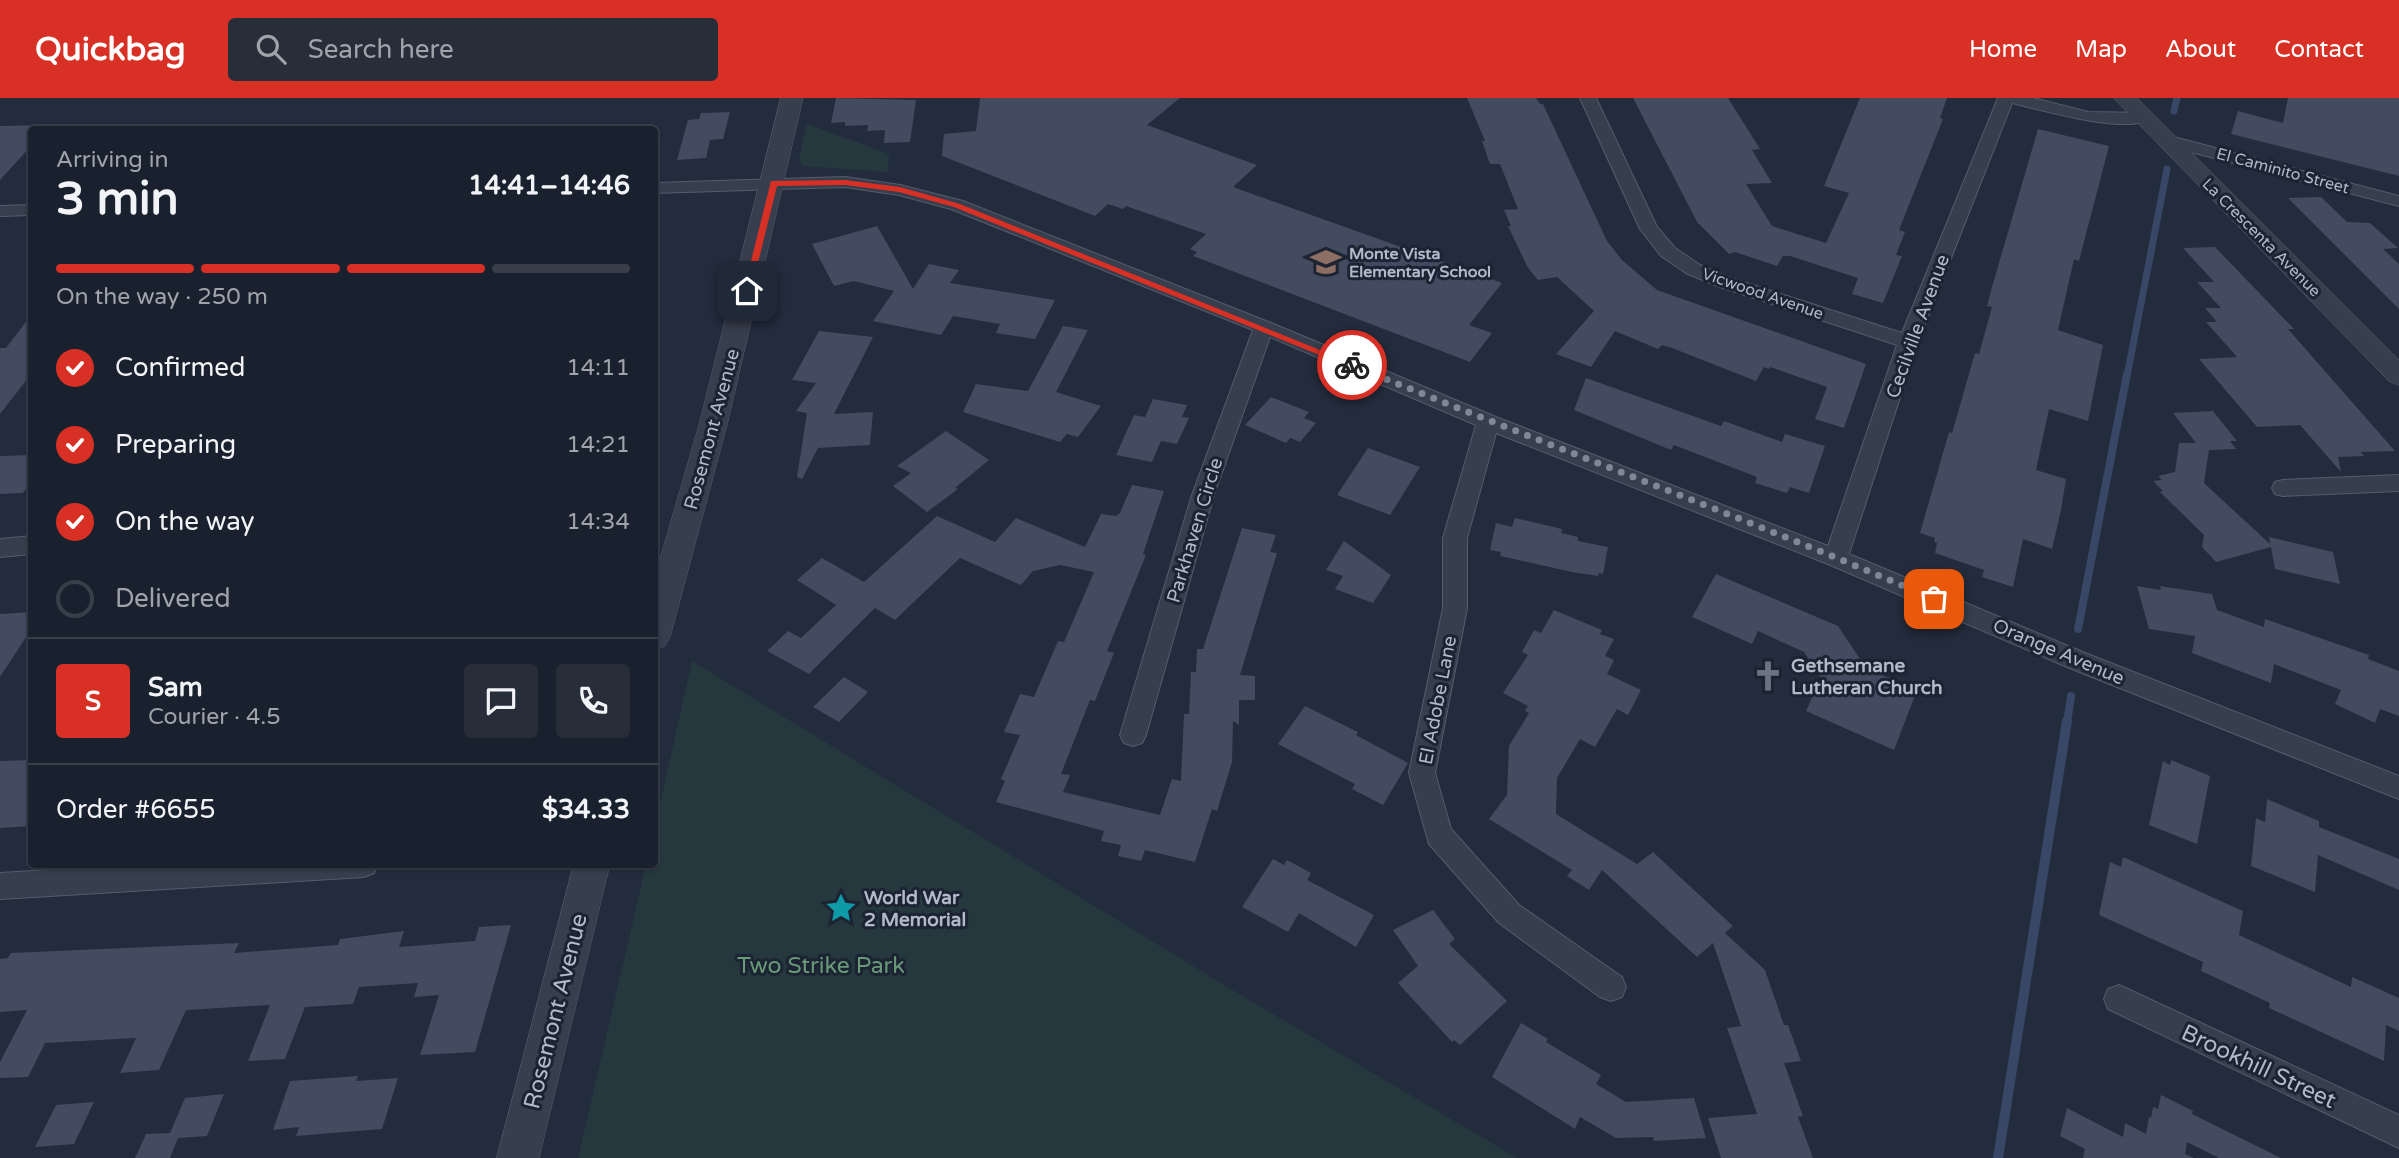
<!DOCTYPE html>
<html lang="en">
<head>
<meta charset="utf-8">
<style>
  :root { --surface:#1a212e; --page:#272e3a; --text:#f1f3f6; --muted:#9fa3aa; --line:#383e4a; --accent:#d93025 }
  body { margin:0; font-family:"Varela Round",sans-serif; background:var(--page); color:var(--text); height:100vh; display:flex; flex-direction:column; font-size:26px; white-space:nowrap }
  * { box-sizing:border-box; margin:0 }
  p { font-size:23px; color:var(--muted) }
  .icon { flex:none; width:38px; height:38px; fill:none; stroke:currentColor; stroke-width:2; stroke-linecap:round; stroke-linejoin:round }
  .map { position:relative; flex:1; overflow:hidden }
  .details { position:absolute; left:28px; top:28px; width:630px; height:742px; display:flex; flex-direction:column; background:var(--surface); border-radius:7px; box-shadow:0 2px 5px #0004,0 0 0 2px var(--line) }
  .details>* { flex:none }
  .pin { position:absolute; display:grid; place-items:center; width:60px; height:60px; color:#fff; margin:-30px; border-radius:14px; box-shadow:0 4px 10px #0006 }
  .courier { position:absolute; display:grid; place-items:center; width:70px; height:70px; margin:-35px; border:5px solid #d93025; border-radius:50%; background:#fff; color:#222; box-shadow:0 2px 9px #0007 }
  .head em { font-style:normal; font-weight:700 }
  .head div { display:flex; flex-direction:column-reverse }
  .head { display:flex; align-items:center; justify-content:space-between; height:119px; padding:0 28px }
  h1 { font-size:46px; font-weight:700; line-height:52px }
  .bar { display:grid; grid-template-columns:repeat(4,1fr); gap:10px 7px; align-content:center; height:84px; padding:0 28px }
  .bar i { height:9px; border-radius:5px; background:var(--line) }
  .bar .selected { background:var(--accent) }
  .bar p { grid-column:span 4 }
  .line { display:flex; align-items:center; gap:18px; padding:0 28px; border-top:2px solid var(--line) }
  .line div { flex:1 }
  .round { display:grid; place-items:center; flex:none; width:74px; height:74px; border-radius:7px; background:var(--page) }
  ol { padding:0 28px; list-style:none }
  li { display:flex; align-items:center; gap:21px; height:77px }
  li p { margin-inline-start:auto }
  li .icon { padding:7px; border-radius:50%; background:var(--accent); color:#fff; stroke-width:4 }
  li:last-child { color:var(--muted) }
  li i { width:38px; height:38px; border:4px solid var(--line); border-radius:50% }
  header { display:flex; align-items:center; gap:42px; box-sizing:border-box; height:98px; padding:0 35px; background:var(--accent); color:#fff }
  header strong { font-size:33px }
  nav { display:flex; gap:38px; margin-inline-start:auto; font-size:24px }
  .search { width:490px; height:63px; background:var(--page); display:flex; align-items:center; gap:18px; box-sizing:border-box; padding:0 24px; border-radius:7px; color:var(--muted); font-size:26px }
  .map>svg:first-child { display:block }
  .green { fill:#25383e }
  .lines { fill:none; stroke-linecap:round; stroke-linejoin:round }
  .stream-far2 { stroke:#384766; stroke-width:7 }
  .stream-far1 { stroke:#384766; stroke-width:8 }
  .stream { stroke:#384766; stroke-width:10 }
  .building { fill:#424b5f }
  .minor-casing { stroke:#555c6b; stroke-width:2 }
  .tertiary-casing { stroke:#555c6b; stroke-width:1 }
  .minor { fill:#373e4d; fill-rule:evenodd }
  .tertiary { fill:#373e4d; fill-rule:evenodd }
  .route { fill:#d93025 }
  .done { stroke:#808897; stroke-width:7; stroke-dasharray:0 12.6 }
  .labels { text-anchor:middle; stroke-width:6; stroke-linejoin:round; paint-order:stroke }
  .far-street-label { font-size:16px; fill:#b2b9c8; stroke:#1c2332 }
  .far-poi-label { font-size:16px; font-weight:bold; fill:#b2b9c8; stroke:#1c2332; text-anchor:start }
  .street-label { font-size:19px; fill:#b2b9c8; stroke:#1c2332 }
  .poi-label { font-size:19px; font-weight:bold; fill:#b2b9c8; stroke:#1c2332; text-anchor:start }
  .near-park-label { font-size:23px; fill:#699979; stroke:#1c2332 }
  .near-street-label { font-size:23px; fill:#b2b9c8; stroke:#1c2332 }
</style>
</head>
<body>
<header>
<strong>Quickbag</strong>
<div class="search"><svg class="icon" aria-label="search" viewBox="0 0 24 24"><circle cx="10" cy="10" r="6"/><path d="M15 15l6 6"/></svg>Search here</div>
<nav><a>Home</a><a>Map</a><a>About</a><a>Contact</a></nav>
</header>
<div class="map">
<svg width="2399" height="1060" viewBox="0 0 2399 1060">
  <rect width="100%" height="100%" fill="#232c3d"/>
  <path class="green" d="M807 26 889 56 888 74 802 68 799 61Z
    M692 563 1229 890 1517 1060H578L646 767 654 766 655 728Z"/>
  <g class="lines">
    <path class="stream-far2" d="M2174 13 2177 0
      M2127 278 2167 71"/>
    <path class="stream-far1" d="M2078 531 2127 276
      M2067 625 2071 598"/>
    <path class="stream" d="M1998 1060 2067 623"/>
  </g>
  <path class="building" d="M836 0 916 2 910 44 884 45 885 32 867 33 868 27 845 28V24L831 25Z
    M980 0H1180L1147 27 1257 67 1233 89 1502 185 1469 227 1492 235 1470 264 1193 158 1197 154 1190 151 1206 136 1126 108 1123 111 1108 106 1095 118 942 58 944 36 976 33Z
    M1467 0H1536L1540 6H1543L1607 143 1622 162 1657 192 1866 266 1844 330 1815 321 1827 289 1770 269 1769 271 1764 269 1756 283 1672 250 1662 247 1658 251 1615 233 1591 269 1556 256 1594 213 1557 179 1538 182 1528 170 1508 128H1511L1504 112 1518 111 1500 66H1490L1482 43H1485Z
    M1633 0H1728L1760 51 1752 52 1772 85 1746 86 1772 128 1826 145 1849 95 1824 88 1860 0H1947L1940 20 1943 21 1899 132 1905 134 1896 157 1902 158 1883 205 1852 196 1858 180 1790 158H1783L1777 168 1735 154 1729 156 1697 124Z
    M2288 0H2399V78L2231 36 2238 13 2283 25Z
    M730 14 723 41 710 42 706 60 677 62 688 22 699 21 701 15Z
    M50 27 45 32H32V47L0 82V28Z
    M2038 31 2109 48 2079 163 2074 161 2058 232 2103 247 2088 323 2049 311 2036 372 2066 381 2061 412 2052 451 2023 441 2013 489 1982 479 1984 472 1935 455 1937 445 1934 444 1935 440 1920 435 1949 334 1952 335 1975 255 1979 256 1992 209 1987 208 1992 189Z
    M2321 99 2347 124 2370 125 2398 150 2383 151 2399 166V211L2288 100Z
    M877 128 913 191 929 166 959 172 950 185 1055 202 1035 241 996 235 1000 226 953 218 941 237 873 223 894 193 854 183 834 188 812 146Z
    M2215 149 2294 231H2288L2395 353 2361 354 2364 358 2338 359 2341 374 2300 327 2257 329 2199 261 2237 259 2206 224H2217L2205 210H2221L2197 184H2214L2183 150Z
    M32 216V275L0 316V250H6Z
    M1063 228 1088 232 1056 294 1101 308 1078 339 1067 336 1060 344 963 314 976 286 1028 293Z
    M819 233 873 239 834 316 873 314 870 347 818 350 802 381 797 379 807 315 796 313 816 285 792 282Z
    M1586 280 1721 328 1724 323 1782 344 1785 336 1825 348 1809 395 1790 389 1787 395 1755 385 1757 379 1674 347 1671 352 1574 312Z
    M1271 299 1309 314 1304 320 1316 325 1300 344 1290 340 1286 345 1245 327Z
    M1153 301 1187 307 1182 319 1189 320 1177 346 1161 343 1152 364 1116 357 1134 317 1145 319Z
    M2213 313 2237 343H2230L2236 351 2209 352 2204 385 2270 446 2269 439 2333 454 2340 486 2275 471 2271 449 2216 464 2202 449 2204 437 2160 394 2163 393 2153 383 2162 382 2158 378 2175 374 2179 345H2196L2173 315Z
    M946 333 989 362 955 390 958 391 927 414 893 388 911 375 897 368Z
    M1368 350 1420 369 1390 417 1337 397Z
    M32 357V383L23 395 0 396V358Z
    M1132 387 1164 393 1143 456 1146 457 1107 553 1114 555 1095 603 1090 602 1061 676 1070 677 1063 694 1160 717 1172 681 1181 683 1184 616H1189L1191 574H1196L1197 551H1203L1242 430 1276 437 1270 454 1277 455 1240 577 1255 578V602H1239V627L1233 623 1232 664 1217 713 1212 711 1195 764 1145 752 1141 763 1118 758 1121 747 1101 743 1104 733 996 704 1005 683 1001 681 1020 637 1004 634 1020 596 1034 599 1058 543 1064 544 1094 474 1060 467 1033 473 1021 487 960 460 895 522 875 510 809 576 767 553 788 533 801 540 836 507 797 482 822 460 864 484 937 418 995 444 1016 420 1085 449 1101 416 1116 418 1120 415Z
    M1515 420 1562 431 1561 435 1578 439V443L1608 449 1603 476 1599 475 1598 478 1572 474 1500 458 1501 454 1490 452 1496 425 1512 429Z
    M1344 443 1391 477 1373 505 1335 491 1343 478 1326 472Z
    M1716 476 1838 528 1866 570 1917 592 1894 652 1806 613 1821 580 1804 554 1758 533 1752 546 1692 519Z
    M2137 488 2161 492 2160 488 2212 496 2217 512 2264 529 2265 521 2369 557 2368 561 2399 573V618L2380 611 2375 625 2335 606 2341 592 2274 566 2271 585 2192 555 2195 538 2149 531Z
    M1554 512 1602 532 1600 536 1614 541 1605 558 1614 562 1607 576 1641 592 1628 617 1617 611 1595 649 1580 641 1557 680 1556 716 1637 766 1653 754 1733 828 1725 835 1765 872 1784 927H1788L1801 963 1784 965 1803 1018 1798 1019 1813 1060H1721L1708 1020 1757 1016 1727 930 1741 928 1713 845 1697 859 1602 772 1589 792 1567 778 1572 772 1489 721 1507 697 1509 648 1529 615 1525 613 1528 608 1503 595 1528 557 1522 554 1534 532 1541 535Z
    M32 514V530L0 579V516Z
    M844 579 868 594 839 624 813 609Z
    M1305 608 1358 634 1356 637 1408 665 1383 707 1352 691 1355 686 1278 646Z
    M32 662V728L0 730V663Z
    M2171 662 2210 678 2197 746 2149 727 2163 663 2170 667Z
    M2267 701 2319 723V729L2399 761V792L2318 757 2315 794 2251 768 2256 720 2265 724Z
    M2123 759 2243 813 2239 837 2351 889 2352 879 2399 900V933L2386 927 2384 963 2269 910 2270 905 2201 873 2203 864 2099 817 2110 764 2121 769Z
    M1273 761 1284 767 1287 762 1311 775 1307 782 1374 817 1356 849 1299 815 1288 834 1242 809Z
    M1433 812 1455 841 1449 846 1507 903 1460 947 1454 942 1452 944 1398 885 1418 868 1393 832Z
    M511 827 475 954 420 957 439 897 414 899 418 885 359 889 353 906 305 909 285 961 248 963 270 907 186 912 159 972 120 975 136 940 45 945 28 979 0 980V964L27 912 0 914V861L8 860 11 855 239 845 234 855 338 847 340 841 404 833 399 849 475 843 479 829Z
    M1521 925 1548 941 1546 944 1601 977 1596 986 1626 1004 1694 1000 1706 1040 1654 1043 1653 1039 1616 1040 1580 1019 1575 1031 1492 979Z
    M358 978 356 983 398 980 382 1031 296 1038 299 1029 273 1032 290 983Z
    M224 996 207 1038 178 1040 170 1060H135L146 1036 170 1035 185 1000Z
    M2161 997 2193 1013 2192 1016 2281 1060H2219L2187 1044 2185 1056 2194 1060H2083L2085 1051 2060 1038 2067 1010 2123 1039 2125 1025 2146 1036 2149 1019 2151 1020 2153 1009 2158 1011Z
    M94 1004 74 1046 35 1049 56 1007Z"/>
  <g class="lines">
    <g class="minor-casing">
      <path id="minor" d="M1580 0H1596L1657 129 1675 150 1700 167 1731 180 1902 235 1998 0H2033L2088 14 2149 15 2151 19C2133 39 2038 11 2012 5L1918 244 1849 456 2085 555 2399 678V701L2067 569 1828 466 1496 335 1467 440V510L1435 675 1451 731 1519 807 1622 879 1626 889 1622 899 1611 903 1600 899 1499 825 1429 746 1409 675 1443 510V440L1476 327 1270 239 1214 397 1146 637 1142 645 1133 648 1124 645 1120 637 1192 397 1253 232 951 111 899 97 845 89 654 95V85L845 79 900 87 963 103 1271 225 1496 319 1828 448 1897 247 1717 188 1686 175 1661 158 1640 131Z
        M2166 37 2399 98V108L2160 46 2157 42Z
        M32 107V117L0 118V108Z
        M2399 377V393L2283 398 2275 396 2272 390 2275 384 2283 382Z
        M32 438V456L0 459V441Z
        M146 766H378L374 775 364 779 0 801V775Z
        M2119 887 2399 1017V1050L2108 911 2104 901 2108 891Z"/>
    </g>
    <g class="tertiary-casing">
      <path id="tertiary" d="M781 0H803L727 327 670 539 665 548 654 551V482L699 327Z
        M2114 0H2137L2399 262V287L2390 284Z
        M574 766H610L539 1060H497Z"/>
    </g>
    <use href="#minor" class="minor"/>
    <use href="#tertiary" class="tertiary"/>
  </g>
  <path class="route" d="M845 82 900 89 960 106 1357 267 1349 269 954 109 899 94 845 87 777 88 751 193 743 195 771 83Z"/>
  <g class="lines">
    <path class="done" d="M1352 267C1545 347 1742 418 1934 501"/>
  </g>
  <defs>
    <g id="school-bare" transform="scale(2.415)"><path d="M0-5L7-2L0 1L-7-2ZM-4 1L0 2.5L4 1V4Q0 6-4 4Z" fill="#8d6e63" stroke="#1c2332" stroke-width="2.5" paint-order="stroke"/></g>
    <g id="church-bare" transform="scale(2.415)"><path d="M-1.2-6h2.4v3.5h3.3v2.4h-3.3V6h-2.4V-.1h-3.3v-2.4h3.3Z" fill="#6b7280" stroke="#1c2332" stroke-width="2.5" paint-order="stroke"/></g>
    <g id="sight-bare" transform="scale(2.415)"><path d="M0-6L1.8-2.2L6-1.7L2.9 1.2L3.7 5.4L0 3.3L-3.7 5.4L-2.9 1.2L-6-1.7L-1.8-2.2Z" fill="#0f9aa8" stroke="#1c2332" stroke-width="2.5" paint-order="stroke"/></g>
  </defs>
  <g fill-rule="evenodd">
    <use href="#school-bare" x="1326" y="164"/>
    <use href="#church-bare" x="1768" y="578"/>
    <use href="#sight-bare" x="841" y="810"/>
  </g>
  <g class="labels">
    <g class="far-street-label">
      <text transform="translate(2283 72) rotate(15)" y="6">El Caminito Street</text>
      <text transform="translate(2262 139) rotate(45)" y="6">La Crescenta Avenue</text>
      <text transform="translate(1763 195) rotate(19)" y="6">Vicwood Avenue</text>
    </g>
    <g class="far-poi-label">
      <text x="1349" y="161">Monte Vista<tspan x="1349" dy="18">Elementary School</tspan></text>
    </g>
    <g class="street-label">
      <text transform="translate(1917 228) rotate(-70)" y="7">Cecilville Avenue</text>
      <text transform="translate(711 331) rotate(-75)" y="7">Rosemont Avenue</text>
      <text transform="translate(1194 432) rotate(-73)" y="7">Parkhaven Circle</text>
      <text transform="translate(2059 553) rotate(23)" y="7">Orange Avenue</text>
      <text transform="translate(1437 602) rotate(-79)" y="7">El Adobe Lane</text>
    </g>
    <g class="poi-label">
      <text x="1791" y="574">Gethsemane<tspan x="1791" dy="22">Lutheran Church</tspan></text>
      <text x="864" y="806">World War<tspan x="864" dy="22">2 Memorial</tspan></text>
    </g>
    <g class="near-park-label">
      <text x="821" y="875">Two Strike Park</text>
    </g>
    <g class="near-street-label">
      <text transform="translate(555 913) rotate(-76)" y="8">Rosemont Avenue</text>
      <text transform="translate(2259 968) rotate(25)" y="8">Brookhill Street</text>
    </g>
  </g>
</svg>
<div class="pin" style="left:1934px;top:501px;background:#ea580c"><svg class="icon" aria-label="bag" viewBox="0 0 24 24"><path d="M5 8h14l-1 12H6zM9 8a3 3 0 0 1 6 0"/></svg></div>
<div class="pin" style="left:747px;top:193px;background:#1f2937"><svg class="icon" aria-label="home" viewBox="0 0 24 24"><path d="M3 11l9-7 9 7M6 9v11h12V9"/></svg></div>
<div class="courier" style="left:1352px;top:267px"><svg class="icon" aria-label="bike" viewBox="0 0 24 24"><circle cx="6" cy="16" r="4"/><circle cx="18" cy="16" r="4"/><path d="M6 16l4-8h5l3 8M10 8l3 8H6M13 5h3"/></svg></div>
<section class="details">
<div class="head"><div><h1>3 min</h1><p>Arriving in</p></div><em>14:41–14:46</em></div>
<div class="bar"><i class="selected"></i><i class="selected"></i><i class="selected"></i><i></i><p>On the way · 250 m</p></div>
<ol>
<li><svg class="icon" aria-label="check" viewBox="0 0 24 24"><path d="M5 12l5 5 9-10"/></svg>Confirmed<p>14:11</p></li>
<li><svg class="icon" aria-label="check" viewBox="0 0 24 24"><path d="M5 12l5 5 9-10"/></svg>Preparing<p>14:21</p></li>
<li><svg class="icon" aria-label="check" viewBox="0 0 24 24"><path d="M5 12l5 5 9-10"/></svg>On the way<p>14:34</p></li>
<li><i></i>Delivered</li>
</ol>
<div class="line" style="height:126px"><b class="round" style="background:var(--accent);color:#fff">S</b><div><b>Sam</b><p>Courier · 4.5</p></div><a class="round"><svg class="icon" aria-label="chat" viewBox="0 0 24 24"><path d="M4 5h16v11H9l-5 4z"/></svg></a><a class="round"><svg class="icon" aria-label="phone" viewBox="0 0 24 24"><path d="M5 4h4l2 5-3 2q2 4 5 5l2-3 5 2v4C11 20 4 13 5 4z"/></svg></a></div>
<div class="line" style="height:91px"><div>Order #6655</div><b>$34.33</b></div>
</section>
</div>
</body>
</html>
